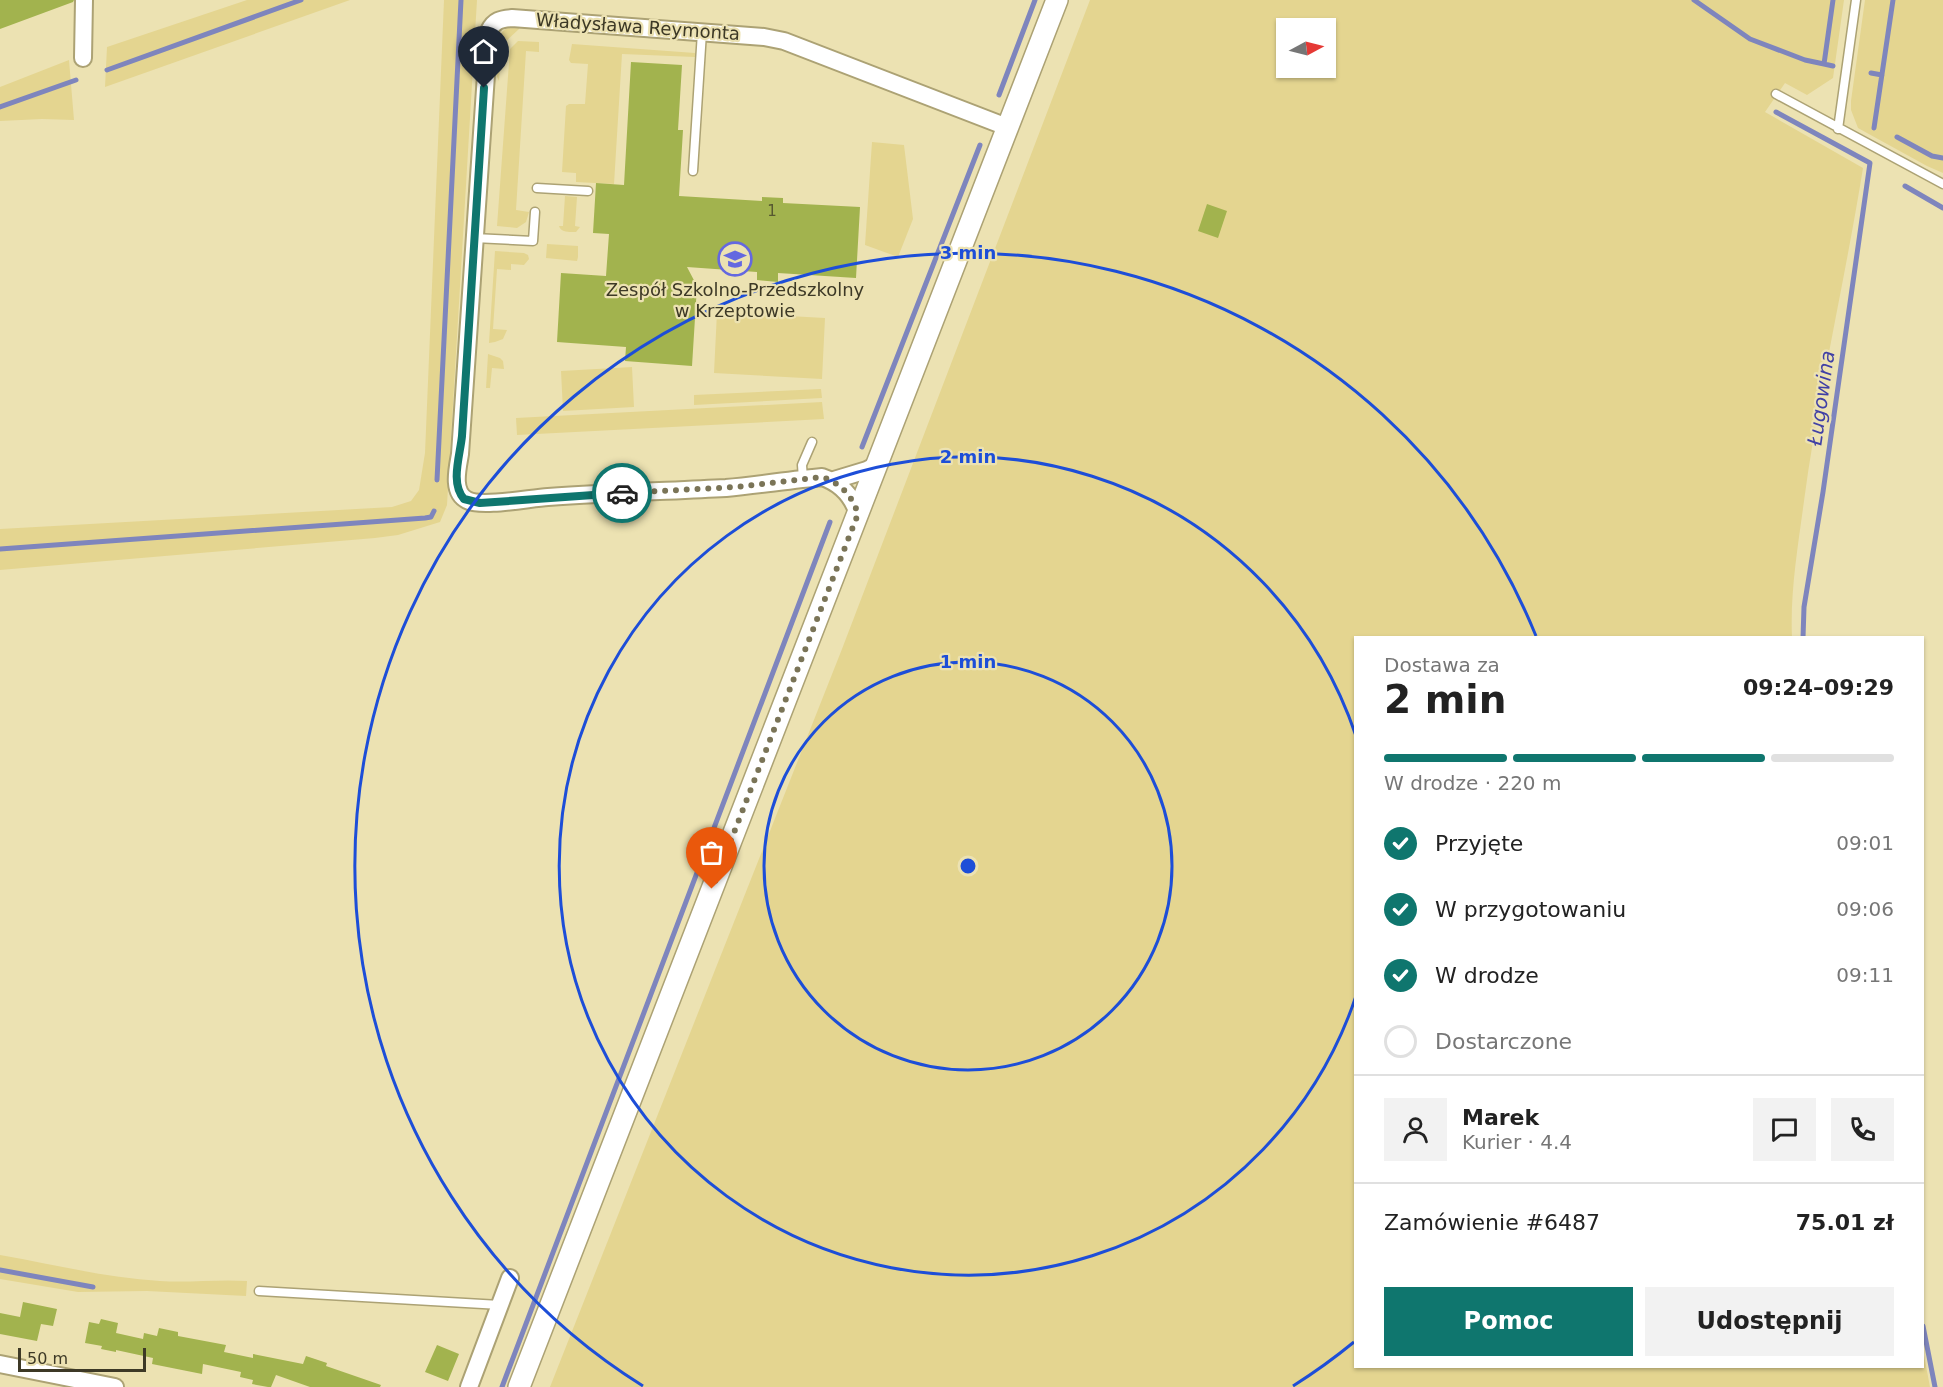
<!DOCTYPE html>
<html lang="pl">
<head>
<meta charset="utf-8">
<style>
  :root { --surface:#fff; --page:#f2f2f2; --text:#222; --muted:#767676; --line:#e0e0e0; --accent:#0f766e }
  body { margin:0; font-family:"DejaVu Sans",sans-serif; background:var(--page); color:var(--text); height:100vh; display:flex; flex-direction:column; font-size:22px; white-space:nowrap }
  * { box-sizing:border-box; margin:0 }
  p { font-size:20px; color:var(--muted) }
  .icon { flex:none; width:33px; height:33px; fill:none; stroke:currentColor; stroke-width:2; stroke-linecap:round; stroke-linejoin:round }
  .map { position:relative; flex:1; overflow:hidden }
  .sheet { position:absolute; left:1354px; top:636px; width:570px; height:732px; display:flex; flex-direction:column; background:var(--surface); border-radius:0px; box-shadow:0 2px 4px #0004 }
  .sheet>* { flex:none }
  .needle { width:39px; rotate:83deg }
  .tools { position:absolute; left:1276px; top:18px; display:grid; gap:12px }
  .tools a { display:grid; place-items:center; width:60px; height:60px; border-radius:0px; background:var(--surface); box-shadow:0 2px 4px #0004; font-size:30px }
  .scale { position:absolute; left:18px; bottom:15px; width:128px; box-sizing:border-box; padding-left:6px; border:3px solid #3d3926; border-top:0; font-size:16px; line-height:21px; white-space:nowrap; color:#3d3926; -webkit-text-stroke:4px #ece2b2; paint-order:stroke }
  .pin { position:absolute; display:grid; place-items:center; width:51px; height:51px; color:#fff; margin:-62px -26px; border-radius:50% 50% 50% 0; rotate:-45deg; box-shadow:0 0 6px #0007 }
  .pin .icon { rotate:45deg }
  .courier { position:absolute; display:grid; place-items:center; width:60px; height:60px; margin:-30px; border:4px solid #0f766e; border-radius:50%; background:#fff; color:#222; box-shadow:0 2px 8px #0007 }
  .headline em { font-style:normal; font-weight:600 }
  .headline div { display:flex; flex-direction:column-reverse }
  .headline { display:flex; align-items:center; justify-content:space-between; height:102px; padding:0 30px }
  h1 { font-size:39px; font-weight:600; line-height:45px }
  .bar { display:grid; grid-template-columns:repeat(4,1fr); gap:9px 6px; align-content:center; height:72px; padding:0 30px }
  .bar i { height:8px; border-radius:4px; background:var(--line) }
  .bar .on { background:var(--accent) }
  .bar p { grid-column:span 4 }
  .line { display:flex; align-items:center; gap:15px; padding:0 30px; border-top:2px solid var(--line) }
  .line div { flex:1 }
  .round { display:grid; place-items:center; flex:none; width:63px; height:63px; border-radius:0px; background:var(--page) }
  ol { padding:0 30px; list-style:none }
  li { display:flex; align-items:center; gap:18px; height:66px }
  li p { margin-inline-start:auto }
  li .icon { padding:6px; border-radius:50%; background:var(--accent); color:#fff; stroke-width:4 }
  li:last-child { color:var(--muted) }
  li i { width:33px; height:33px; border:3px solid var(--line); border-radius:50% }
  .button { display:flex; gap:12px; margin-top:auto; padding:12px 30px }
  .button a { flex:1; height:69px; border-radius:0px; background:var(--accent); color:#fff; font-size:24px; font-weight:600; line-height:69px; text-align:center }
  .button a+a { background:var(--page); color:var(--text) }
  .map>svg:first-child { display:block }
  .green { fill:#e4d590; fill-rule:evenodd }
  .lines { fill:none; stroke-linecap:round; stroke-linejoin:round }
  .stream { stroke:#7e85bd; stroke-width:5 }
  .building { fill:#a2b34e }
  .service-casing { stroke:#aca274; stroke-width:11 }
  .minor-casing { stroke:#aca274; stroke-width:20 }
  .tertiary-casing { stroke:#aca274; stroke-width:24 }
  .service { stroke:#fff; stroke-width:8 }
  .minor { stroke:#fff; stroke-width:16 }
  .tertiary { stroke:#fff; stroke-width:21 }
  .done { stroke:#7a7457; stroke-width:6; stroke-dasharray:0 10.8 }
  .route { stroke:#0f766e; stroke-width:8 }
  .ring { fill:none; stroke:#1d4ed8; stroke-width:3 }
  .labels { text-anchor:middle; stroke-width:4.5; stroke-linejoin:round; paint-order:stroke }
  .number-label { font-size:15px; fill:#565830 }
  .street-label { font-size:18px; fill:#3d3926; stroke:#ece2b2 }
  .poi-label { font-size:18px; fill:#3d3926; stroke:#ece2b2 }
  .water-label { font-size:20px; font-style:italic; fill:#4040a5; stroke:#ece2b2 }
  .centre { fill:#1d4ed8; stroke:#ece2b2; stroke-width:3 }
  .ring-label { font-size:18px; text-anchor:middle; font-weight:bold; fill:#1d4ed8; stroke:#ece2b2; stroke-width:4.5; stroke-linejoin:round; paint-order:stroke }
</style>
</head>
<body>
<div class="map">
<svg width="1943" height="1387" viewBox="0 0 1943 1387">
  <rect width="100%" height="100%" fill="#ece2b2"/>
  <path class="green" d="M247 0H350L105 87 107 47Z
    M444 0H477L447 505 440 522 398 535 375 538 0 570V529L392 507 411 501 419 490 425 453Z
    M1090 0H1844L1833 78 1807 95 1785 83 1765 112 1863 168C1845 280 1819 390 1804 501 1798 546 1790 592 1792 637L1356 638V1366H1923V1350L1930 1387H550L842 649ZM1287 28H1326V68H1287Z
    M1865 0H1943V173L1927 166 1867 133 1858 128 1851 110V101Z
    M520 25 519 29 502 45 499 81 492 66 495 42 503 31 510 26Z
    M518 41 539 42V52L526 51 516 210 529 212 526 222 517 228 497 226 510 49Z
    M572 44 695 53V57L622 54 614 184 576 182V173L562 172 566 106 569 104H585L588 64 571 63 569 60Z
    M69 60 74 120 42 119 0 121V87Z
    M872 142 904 145 913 219 898 257 865 245Z
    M565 196 577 197 575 226 580 227 576 232C570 232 561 233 559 226H563Z
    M547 244 578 246V257L577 261 546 258Z
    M495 251 524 253 528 255 529 259 524 265 511 264V270L497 269 493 329 507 330 503 339 495 342 489 343Z
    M717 312 825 318 822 379 714 373Z
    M488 354 500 358 503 361 504 369 492 368 490 388H486Z
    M632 367 634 407 563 411 561 371Z
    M821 389 822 398 694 405V395Z
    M822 402 824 419 517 435 516 418Z
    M0 1255C53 1264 106 1278 160 1281 189 1283 217 1279 247 1281L246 1296 147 1291 78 1292 0 1279Z"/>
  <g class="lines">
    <path class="stream" d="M1694 0 1750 39 1805 60 1824 64 1833 0
      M1824 64 1833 66
      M107 70 301 0
      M1871 73 1882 75
      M999 95 1035 0
      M0 107 76 80
      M1776 112 1870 163 1823 492 1804 607 1803 638
      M1874 128 1893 0
      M1897 137 1932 156 1943 158
      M1905 186 1943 208
      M862 447 980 145
      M437 480 461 0
      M0 549 425 518 431 517 434 511
      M0 1270 93 1287
      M1923 1326 1935 1387
      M502 1387 830 522"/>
  </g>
  <path class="building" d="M0 0H74L73 2 0 29Z
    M631 62 682 65 678 130H683L679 196 762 201V197L783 198V203L860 207 856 278 778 273V282L757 280V272L687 267 697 286 692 366 625 361 626 347 557 342 561 273 606 276 609 234 593 233 596 183 624 185Z
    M1207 204 1227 211 1218 238 1198 231Z
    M23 1302 57 1309 53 1326 41 1324 37 1341 0 1334V1313L20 1317Z
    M101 1319 118 1323 116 1333 143 1339 144 1333 157 1336 159 1328 178 1332V1336L226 1345 224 1352 253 1358V1354L303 1364 306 1356 327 1363 326 1366 381 1385 380 1387H310L276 1375 271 1387H268L252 1384 253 1380 240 1377 241 1372 203 1364 202 1374 152 1364 153 1358 116 1350V1352L101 1349 102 1346 85 1343 89 1322 99 1324Z
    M437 1345 459 1354 448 1381 425 1372Z"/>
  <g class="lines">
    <g class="service-casing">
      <path id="service" d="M1776 94 1943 184
        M1838 129 1856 0
        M693 171 702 32
        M537 188 588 191
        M474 238 533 241 535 212
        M803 479 802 465 812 442
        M259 1291 500 1305"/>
    </g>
    <g class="minor-casing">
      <path id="minor" d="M83 58 84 0
        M834 480 867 470 877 465
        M858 514C852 495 840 483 822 477 790 480 758 485 726 488 667 491 608 493 548 497 530 498 481 508 467 500 451 492 458 467 460 454L489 31C494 20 501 19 512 18L764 37 784 41 1007 127
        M0 1364 115 1387
        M469 1387 510 1278"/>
    </g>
    <g class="tertiary-casing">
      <path id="tertiary" d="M519 1387 1057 0"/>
    </g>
    <use href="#service" class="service"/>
    <use href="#minor" class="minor"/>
    <use href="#tertiary" class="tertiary"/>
  </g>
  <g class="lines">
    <path class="done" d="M622 493 736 487 822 477C840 483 852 495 858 514L712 889"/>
    <path class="route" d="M484 88 462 436C460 456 450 483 464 499L480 503 622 493"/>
  </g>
  <g class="ring">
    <circle cx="968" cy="866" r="204"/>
    <path d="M1356 996A409 409 0 1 1 1356 736"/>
    <path d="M1354 1342A613 613 0 0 1 1293 1386M643 1386A613 613 0 1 1 1536 636"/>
  </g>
  <defs>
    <g id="school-ring" transform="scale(1.725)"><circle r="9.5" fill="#ece2b2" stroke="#6468e0" stroke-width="1.5"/><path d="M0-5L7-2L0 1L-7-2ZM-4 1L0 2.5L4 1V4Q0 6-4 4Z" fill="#6468e0"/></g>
  </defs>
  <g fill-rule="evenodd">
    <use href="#school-ring" x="735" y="259"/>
  </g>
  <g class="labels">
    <g class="number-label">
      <text x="772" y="216">1</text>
    </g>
    <g class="street-label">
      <text transform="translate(638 27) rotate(4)" y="6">Władysława Reymonta</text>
    </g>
    <g class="poi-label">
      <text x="735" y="296">Zespół Szkolno-Przedszkolny<tspan x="735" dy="21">w Krzeptowie</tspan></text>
    </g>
    <g class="water-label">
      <text transform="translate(1821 398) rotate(-82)" y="7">Ługowina</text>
    </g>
  </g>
  <circle cx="968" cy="866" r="9" class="centre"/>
  <g class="ring-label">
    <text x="968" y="259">3 min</text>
    <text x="968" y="463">2 min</text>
    <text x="968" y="668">1 min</text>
  </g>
</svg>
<div class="tools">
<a><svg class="needle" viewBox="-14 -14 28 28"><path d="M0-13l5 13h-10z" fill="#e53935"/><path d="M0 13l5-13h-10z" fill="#767676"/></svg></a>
</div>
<div class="scale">50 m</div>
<div class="pin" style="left:712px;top:889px;background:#ea580c"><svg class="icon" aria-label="bag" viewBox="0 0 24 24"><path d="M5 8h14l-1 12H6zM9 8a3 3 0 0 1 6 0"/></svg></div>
<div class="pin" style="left:484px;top:88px;background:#1f2937"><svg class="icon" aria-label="home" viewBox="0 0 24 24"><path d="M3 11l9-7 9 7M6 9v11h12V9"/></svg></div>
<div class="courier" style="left:622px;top:493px"><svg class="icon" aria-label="car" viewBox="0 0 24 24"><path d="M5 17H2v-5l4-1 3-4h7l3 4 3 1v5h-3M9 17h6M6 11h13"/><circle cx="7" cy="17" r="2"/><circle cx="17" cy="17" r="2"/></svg></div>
<section class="sheet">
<div class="headline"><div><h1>2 min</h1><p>Dostawa za</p></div><em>09:24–09:29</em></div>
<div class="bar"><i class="on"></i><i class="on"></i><i class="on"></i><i></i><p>W drodze · 220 m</p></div>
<ol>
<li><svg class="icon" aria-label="check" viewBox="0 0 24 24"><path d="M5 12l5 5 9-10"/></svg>Przyjęte<p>09:01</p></li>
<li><svg class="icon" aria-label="check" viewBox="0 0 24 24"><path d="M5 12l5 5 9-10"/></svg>W przygotowaniu<p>09:06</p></li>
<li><svg class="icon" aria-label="check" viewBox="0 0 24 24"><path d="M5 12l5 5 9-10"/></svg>W drodze<p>09:11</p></li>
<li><i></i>Dostarczone</li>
</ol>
<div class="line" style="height:108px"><a class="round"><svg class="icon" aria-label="person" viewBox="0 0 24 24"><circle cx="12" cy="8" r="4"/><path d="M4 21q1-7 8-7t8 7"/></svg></a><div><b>Marek</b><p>Kurier · 4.4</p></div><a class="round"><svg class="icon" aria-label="chat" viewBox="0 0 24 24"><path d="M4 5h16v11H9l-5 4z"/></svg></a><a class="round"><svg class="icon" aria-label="phone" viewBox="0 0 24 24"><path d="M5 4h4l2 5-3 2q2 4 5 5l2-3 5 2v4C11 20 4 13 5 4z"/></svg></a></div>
<div class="line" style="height:78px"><div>Zamówienie #6487</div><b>75.01 zł</b></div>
<div class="button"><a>Pomoc</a><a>Udostępnij</a></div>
</section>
</div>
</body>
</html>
